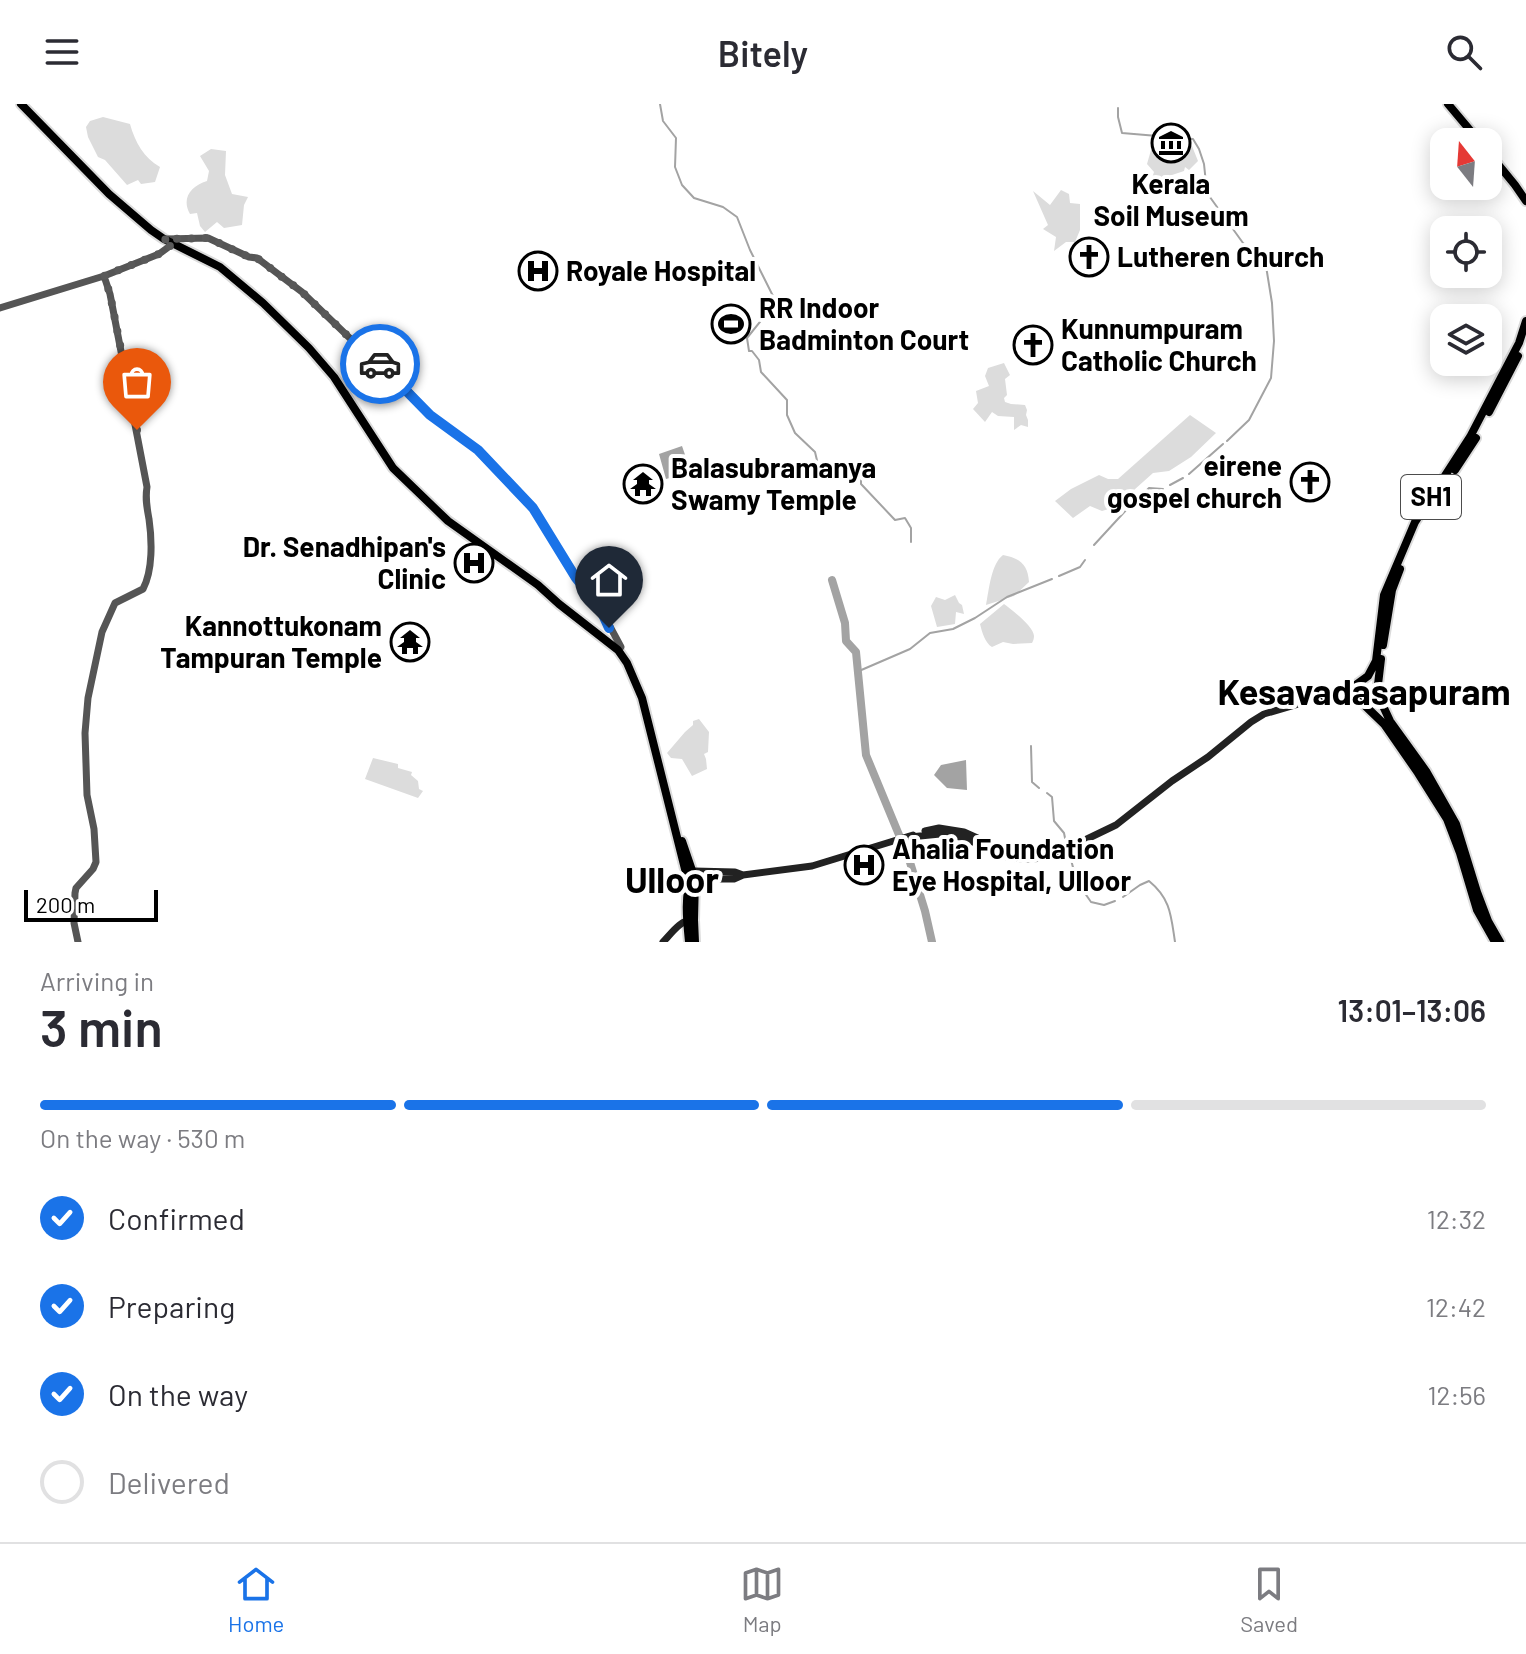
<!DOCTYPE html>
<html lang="en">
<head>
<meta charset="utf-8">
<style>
  :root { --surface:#fff; --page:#f2f2f3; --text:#2b2b33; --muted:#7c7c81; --line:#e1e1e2; --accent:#1a73e8 }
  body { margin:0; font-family:Barlow,sans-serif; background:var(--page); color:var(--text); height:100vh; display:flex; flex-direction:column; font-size:30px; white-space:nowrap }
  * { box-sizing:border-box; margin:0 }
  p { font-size:26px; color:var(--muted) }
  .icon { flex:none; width:44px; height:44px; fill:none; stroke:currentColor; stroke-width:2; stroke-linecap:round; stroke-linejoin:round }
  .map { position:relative; height:838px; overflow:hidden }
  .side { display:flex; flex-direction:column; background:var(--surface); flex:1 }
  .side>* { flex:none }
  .needle { width:52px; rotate:343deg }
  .buttons { position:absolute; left:1430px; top:24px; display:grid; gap:16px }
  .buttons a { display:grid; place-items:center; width:72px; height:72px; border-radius:16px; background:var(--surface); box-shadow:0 4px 20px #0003; font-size:40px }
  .scale { position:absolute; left:24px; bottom:20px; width:134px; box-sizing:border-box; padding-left:8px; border:4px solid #000; border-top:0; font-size:22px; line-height:28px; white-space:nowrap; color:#000; -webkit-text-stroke:6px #fff; paint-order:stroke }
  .pin { position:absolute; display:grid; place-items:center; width:68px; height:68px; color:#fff; margin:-82px -34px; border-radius:50% 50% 50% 0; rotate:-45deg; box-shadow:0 0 8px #0007 }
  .pin .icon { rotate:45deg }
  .courier { position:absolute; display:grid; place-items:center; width:80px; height:80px; margin:-40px; border:6px solid #1a73e8; border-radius:50%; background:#fff; color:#222; box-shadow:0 2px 10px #0007 }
  .overview em { font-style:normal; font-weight:600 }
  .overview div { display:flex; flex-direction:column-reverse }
  .overview { display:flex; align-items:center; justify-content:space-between; height:136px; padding:0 40px }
  h1 { font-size:52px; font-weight:600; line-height:60px }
  .bar { display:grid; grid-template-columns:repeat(4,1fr); gap:12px 8px; align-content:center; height:96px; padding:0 40px }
  .bar i { height:10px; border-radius:6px; background:var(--line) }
  .bar .current { background:var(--accent) }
  .bar p { grid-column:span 4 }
  ol { padding:0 40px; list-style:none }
  li { display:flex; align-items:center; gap:24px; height:88px }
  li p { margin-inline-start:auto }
  li .icon { padding:8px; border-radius:50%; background:var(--accent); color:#fff; stroke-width:4 }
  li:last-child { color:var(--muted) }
  li i { width:44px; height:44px; border:4px solid var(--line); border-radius:50% }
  header { display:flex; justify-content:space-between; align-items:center; height:104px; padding:0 40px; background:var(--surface); font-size:36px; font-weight:600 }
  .dock { display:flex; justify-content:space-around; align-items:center; height:112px; border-top:2px solid var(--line); background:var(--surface); font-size:22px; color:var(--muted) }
  .dock a { display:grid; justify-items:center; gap:4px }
  .dock .current { color:var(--accent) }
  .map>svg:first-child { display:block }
  .green { fill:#dcdcdc }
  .water { fill:#a3a3a3 }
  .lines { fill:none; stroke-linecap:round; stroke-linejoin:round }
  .stream { stroke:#a3a3a3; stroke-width:2 }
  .river { stroke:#a3a3a3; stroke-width:8 }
  .primary-casing { stroke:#dbdbdb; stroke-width:12 }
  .tertiary { stroke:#555; stroke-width:7 }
  .secondary { stroke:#222; stroke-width:7 }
  .primary { stroke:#000; stroke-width:8 }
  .done { stroke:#595959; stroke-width:8; stroke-dasharray:0 14.4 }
  .route { stroke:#1a73e8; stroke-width:10 }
  .labels { text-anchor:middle; stroke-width:8; stroke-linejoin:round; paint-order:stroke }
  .shield { fill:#fff; stroke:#4c4c4c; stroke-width:2 }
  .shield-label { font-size:26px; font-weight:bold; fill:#000 }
  .poi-label { font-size:28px; font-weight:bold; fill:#000; stroke:#fff; text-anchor:start }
  .district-label { font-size:36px; font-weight:bold; fill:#000; stroke:#fff }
</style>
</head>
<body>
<header><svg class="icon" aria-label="menu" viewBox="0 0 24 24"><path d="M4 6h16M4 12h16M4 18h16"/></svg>Bitely<svg class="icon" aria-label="search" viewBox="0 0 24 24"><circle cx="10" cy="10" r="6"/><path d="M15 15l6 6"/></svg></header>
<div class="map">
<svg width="1526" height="838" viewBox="0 0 1526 838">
  <rect width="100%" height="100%" fill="#fff"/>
  <path class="green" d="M103 13 130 20C135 38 144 54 160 63L155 78 141 80 138 76 127 81 105 56 98 53 88 33 86 23 90 17Z
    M1182 36 1190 37 1198 57 1189 66 1185 63 1184 67 1157 76 1152 74 1154 68 1147 60 1151 46Z
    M211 45 226 47 225 71 232 90 248 93 244 101 242 121 224 124 217 118 205 128 200 122 197 109 190 110C181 94 191 82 207 77L209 67 200 52Z
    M1061 86 1069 90 1070 99 1080 100V126L1075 138H1066L1054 147 1056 133 1043 125 1048 121 1033 87 1050 101Z
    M1004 259 1010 271 1005 275 1007 291 1004 294 1005 298 1011 300 1025 301 1027 306 1026 311 1028 316V323L1021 321 1014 326V313L998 312 992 308 985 318 973 305 978 299 976 287 989 282 985 272 988 264Z
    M1190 311 1216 329 1191 353 1169 367 1153 369 1115 403 1102 407 1090 402 1073 414 1055 397 1071 385 1099 371 1108 375H1118Z
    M1003 451C1019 454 1028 460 1029 478L1014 492 986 501C989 486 991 460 1003 451Z
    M955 491 959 499 962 501 964 510 956 508 955 520 937 523 931 502 936 493 945 496Z
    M1004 500C1012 506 1034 523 1034 532 1034 535 1033 537 1032 539L1013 540 1003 538 992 543C985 539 982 528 980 520Z
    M699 615 709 628 708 648 704 650 706 655 707 665 692 672 682 655 671 654 667 649 685 628 693 621V617Z
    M373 654 398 660V664L412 668 411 671 418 677 419 685 423 687 418 694 365 675Z"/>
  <path class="water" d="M682 342 691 368 666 375 659 350Z
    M966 656 967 686 947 684 934 671 941 661Z"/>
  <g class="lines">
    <path class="stream" d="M660 0 663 17 676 34 675 63 682 81 694 94 723 103 737 113 750 146 776 198 747 234 749 247H752L759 256 761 268 787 296V311L795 329 815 348 820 369 829 372 838 362 845 358 861 376V380L895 416 905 414 911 424V438
      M1118 4V13L1122 29 1193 35 1199 45 1204 60 1207 89 1243 139 1256 149 1266 162 1272 199 1274 237 1271 274 1249 316 1227 337
      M1189 370 1223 340
      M1170 381 1183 374
      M1145 388 1149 384 1163 385
      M1094 441 1128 404
      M1059 472 1080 463 1085 456
      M859 567 910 545 930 529 953 525 975 514 1007 493 1052 475
      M1031 642 1032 678 1039 684
      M1047 689 1052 693 1054 717 1064 729 1065 734
      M1069 748C1073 767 1079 783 1091 798L1104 801 1115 797
      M1123 793 1140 781 1149 777C1171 795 1171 812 1175 838"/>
    <path class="river" d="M832 476 845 519 846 537 856 548 866 651 909 755 925 807 932 838"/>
    <g class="primary-casing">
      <path id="primary" d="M21 0 109 90 151 126 164 135 220 163 263 199 309 244 334 273 393 364 448 417 538 481 559 500 618 546 627 559 642 594 685 765 690 774 695 775
        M1448 0 1480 38
        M1488 48 1515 81 1526 97
        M1489 308 1518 252
        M1455 366 1476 334
        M1383 541 1392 486 1400 465
        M1377 589 1390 617 1426 667 1456 720 1477 788 1488 817 1500 838
        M1362 597H1371L1377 589 1381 555
        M682 737 695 775 694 816 695 838
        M689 838C687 817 684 791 692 771
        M1495 838 1477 806 1460 749 1447 715 1418 669 1384 620 1356 593 1354 586 1357 580 1368 572 1376 557 1384 491 1415 418 1470 333 1519 239 1526 217"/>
    </g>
    <path class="tertiary" d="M166 135 208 134 249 153 257 154 302 188 358 242 364 245 401 279 430 311 478 346 533 404 576 474 600 504 621 543 618 546
      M0 204 104 172
      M78 838 74 819 75 789 76 784 93 765 96 758 94 725 87 691 85 629 88 594 102 528 115 499 143 485C153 466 152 436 149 415 147 404 145 395 147 383L110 190 104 172 159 150 174 139"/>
    <path class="secondary" d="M1330 593H1356
      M925 727 939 724 964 728 1013 750 1025 751 1054 745
      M910 733 940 730 956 732 984 742 1007 753 1017 755H1035L1062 747 1116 721 1172 677 1208 653 1251 618 1264 610 1319 594 1357 580
      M694 767 735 768 743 771
      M695 775H734L743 771 812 762 913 731
      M663 838C671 830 680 816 692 816"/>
    <use href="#primary" class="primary"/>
  </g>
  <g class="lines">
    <path class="done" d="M137 326 110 190 104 172 159 150 174 139 164 135 208 134 249 153 257 154 302 188 358 242 364 245 380 260"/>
    <path class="route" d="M380 260 430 311 478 346 533 404 576 474 600 504 609 524"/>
  </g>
  <defs>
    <g id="museum-ring" transform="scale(2)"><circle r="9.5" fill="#fff" stroke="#000" stroke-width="1.5"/><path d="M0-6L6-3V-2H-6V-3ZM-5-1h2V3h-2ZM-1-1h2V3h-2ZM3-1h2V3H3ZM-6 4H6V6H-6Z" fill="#000"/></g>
    <g id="church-ring" transform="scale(2)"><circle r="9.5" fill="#fff" stroke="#000" stroke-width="1.5"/><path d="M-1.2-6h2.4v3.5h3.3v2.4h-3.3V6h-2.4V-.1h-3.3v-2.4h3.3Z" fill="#000"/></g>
    <g id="hospital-ring" transform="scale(2)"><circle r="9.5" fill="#fff" stroke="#000" stroke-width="1.5"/><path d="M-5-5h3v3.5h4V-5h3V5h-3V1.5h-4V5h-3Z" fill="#000"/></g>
    <g id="stadium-ring" transform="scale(2)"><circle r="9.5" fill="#fff" stroke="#000" stroke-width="1.5"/><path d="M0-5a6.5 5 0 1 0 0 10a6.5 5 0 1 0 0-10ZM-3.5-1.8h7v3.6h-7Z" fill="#000"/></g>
    <g id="temple-ring" transform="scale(2)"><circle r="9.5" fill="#fff" stroke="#000" stroke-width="1.5"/><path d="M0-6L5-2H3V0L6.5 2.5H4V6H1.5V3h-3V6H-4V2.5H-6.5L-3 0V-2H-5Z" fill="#000"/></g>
  </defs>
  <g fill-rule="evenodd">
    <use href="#museum-ring" x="1171" y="39"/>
    <use href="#church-ring" x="1089" y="153"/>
    <use href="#hospital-ring" x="538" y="167"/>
    <use href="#stadium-ring" x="731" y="220"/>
    <use href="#church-ring" x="1033" y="241"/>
    <use href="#church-ring" x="1310" y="378"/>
    <use href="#temple-ring" x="643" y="380"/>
    <use href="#hospital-ring" x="474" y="459"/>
    <use href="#temple-ring" x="410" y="538"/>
    <use href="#hospital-ring" x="864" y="761"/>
  </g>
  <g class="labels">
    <rect class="shield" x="1401" y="371" width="60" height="44" rx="6"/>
    <g class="shield-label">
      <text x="1431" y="402">SH1</text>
    </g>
    <g class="poi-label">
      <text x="1171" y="90" text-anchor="middle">Kerala<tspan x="1171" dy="32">Soil Museum</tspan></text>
      <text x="1117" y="163">Lutheren Church</text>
      <text x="566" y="177">Royale Hospital</text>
      <text x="759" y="214">RR Indoor<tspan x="759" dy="32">Badminton Court</tspan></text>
      <text x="1061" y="235">Kunnumpuram<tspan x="1061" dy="32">Catholic Church</tspan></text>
      <text x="1282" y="372" text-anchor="end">eirene<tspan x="1282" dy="32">gospel church</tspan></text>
      <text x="671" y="374">Balasubramanya<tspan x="671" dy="32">Swamy Temple</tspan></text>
      <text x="446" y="453" text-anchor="end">Dr. Senadhipan's<tspan x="446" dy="32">Clinic</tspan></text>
      <text x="382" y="532" text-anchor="end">Kannottukonam<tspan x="382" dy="32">Tampuran Temple</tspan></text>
      <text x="892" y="755">Ahalia Foundation<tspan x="892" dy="32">Eye Hospital, Ulloor</tspan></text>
    </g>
    <g class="district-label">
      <text x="1364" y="601">Kesavadasapuram</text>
      <text x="672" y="789">Ulloor</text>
    </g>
  </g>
</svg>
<div class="buttons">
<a><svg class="needle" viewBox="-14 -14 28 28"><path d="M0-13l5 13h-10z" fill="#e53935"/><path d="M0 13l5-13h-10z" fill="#7c7c81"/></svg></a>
<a><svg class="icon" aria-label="locate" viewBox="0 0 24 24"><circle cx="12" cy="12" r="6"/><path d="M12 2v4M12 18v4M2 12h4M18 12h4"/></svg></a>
<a><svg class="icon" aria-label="layers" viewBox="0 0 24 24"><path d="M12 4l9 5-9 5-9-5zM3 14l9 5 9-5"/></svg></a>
</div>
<div class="scale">200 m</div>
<div class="pin" style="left:137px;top:326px;background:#ea580c"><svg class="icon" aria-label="bag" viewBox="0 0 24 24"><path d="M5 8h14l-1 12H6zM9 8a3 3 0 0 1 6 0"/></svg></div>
<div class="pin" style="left:609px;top:524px;background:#1f2937"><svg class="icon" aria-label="home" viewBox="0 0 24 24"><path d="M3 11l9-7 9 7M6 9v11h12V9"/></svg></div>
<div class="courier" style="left:380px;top:260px"><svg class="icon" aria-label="car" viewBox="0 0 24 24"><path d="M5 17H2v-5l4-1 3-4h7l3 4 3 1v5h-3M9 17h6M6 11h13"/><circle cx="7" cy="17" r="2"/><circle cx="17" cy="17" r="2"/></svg></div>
</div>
<section class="side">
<div class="overview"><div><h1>3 min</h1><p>Arriving in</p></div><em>13:01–13:06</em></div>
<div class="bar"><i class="current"></i><i class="current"></i><i class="current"></i><i></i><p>On the way · 530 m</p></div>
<ol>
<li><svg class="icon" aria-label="check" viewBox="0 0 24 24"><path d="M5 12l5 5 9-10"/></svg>Confirmed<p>12:32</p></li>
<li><svg class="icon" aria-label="check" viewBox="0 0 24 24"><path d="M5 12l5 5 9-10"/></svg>Preparing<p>12:42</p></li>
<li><svg class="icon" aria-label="check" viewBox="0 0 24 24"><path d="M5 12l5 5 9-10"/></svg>On the way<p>12:56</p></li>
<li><i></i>Delivered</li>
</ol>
</section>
<nav class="dock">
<a class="current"><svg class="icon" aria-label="home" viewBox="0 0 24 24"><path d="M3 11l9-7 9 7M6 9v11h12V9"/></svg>Home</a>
<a><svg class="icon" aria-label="map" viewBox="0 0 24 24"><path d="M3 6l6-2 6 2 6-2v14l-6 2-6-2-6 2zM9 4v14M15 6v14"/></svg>Map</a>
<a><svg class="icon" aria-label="saved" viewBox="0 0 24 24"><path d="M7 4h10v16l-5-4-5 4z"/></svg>Saved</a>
</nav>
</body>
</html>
